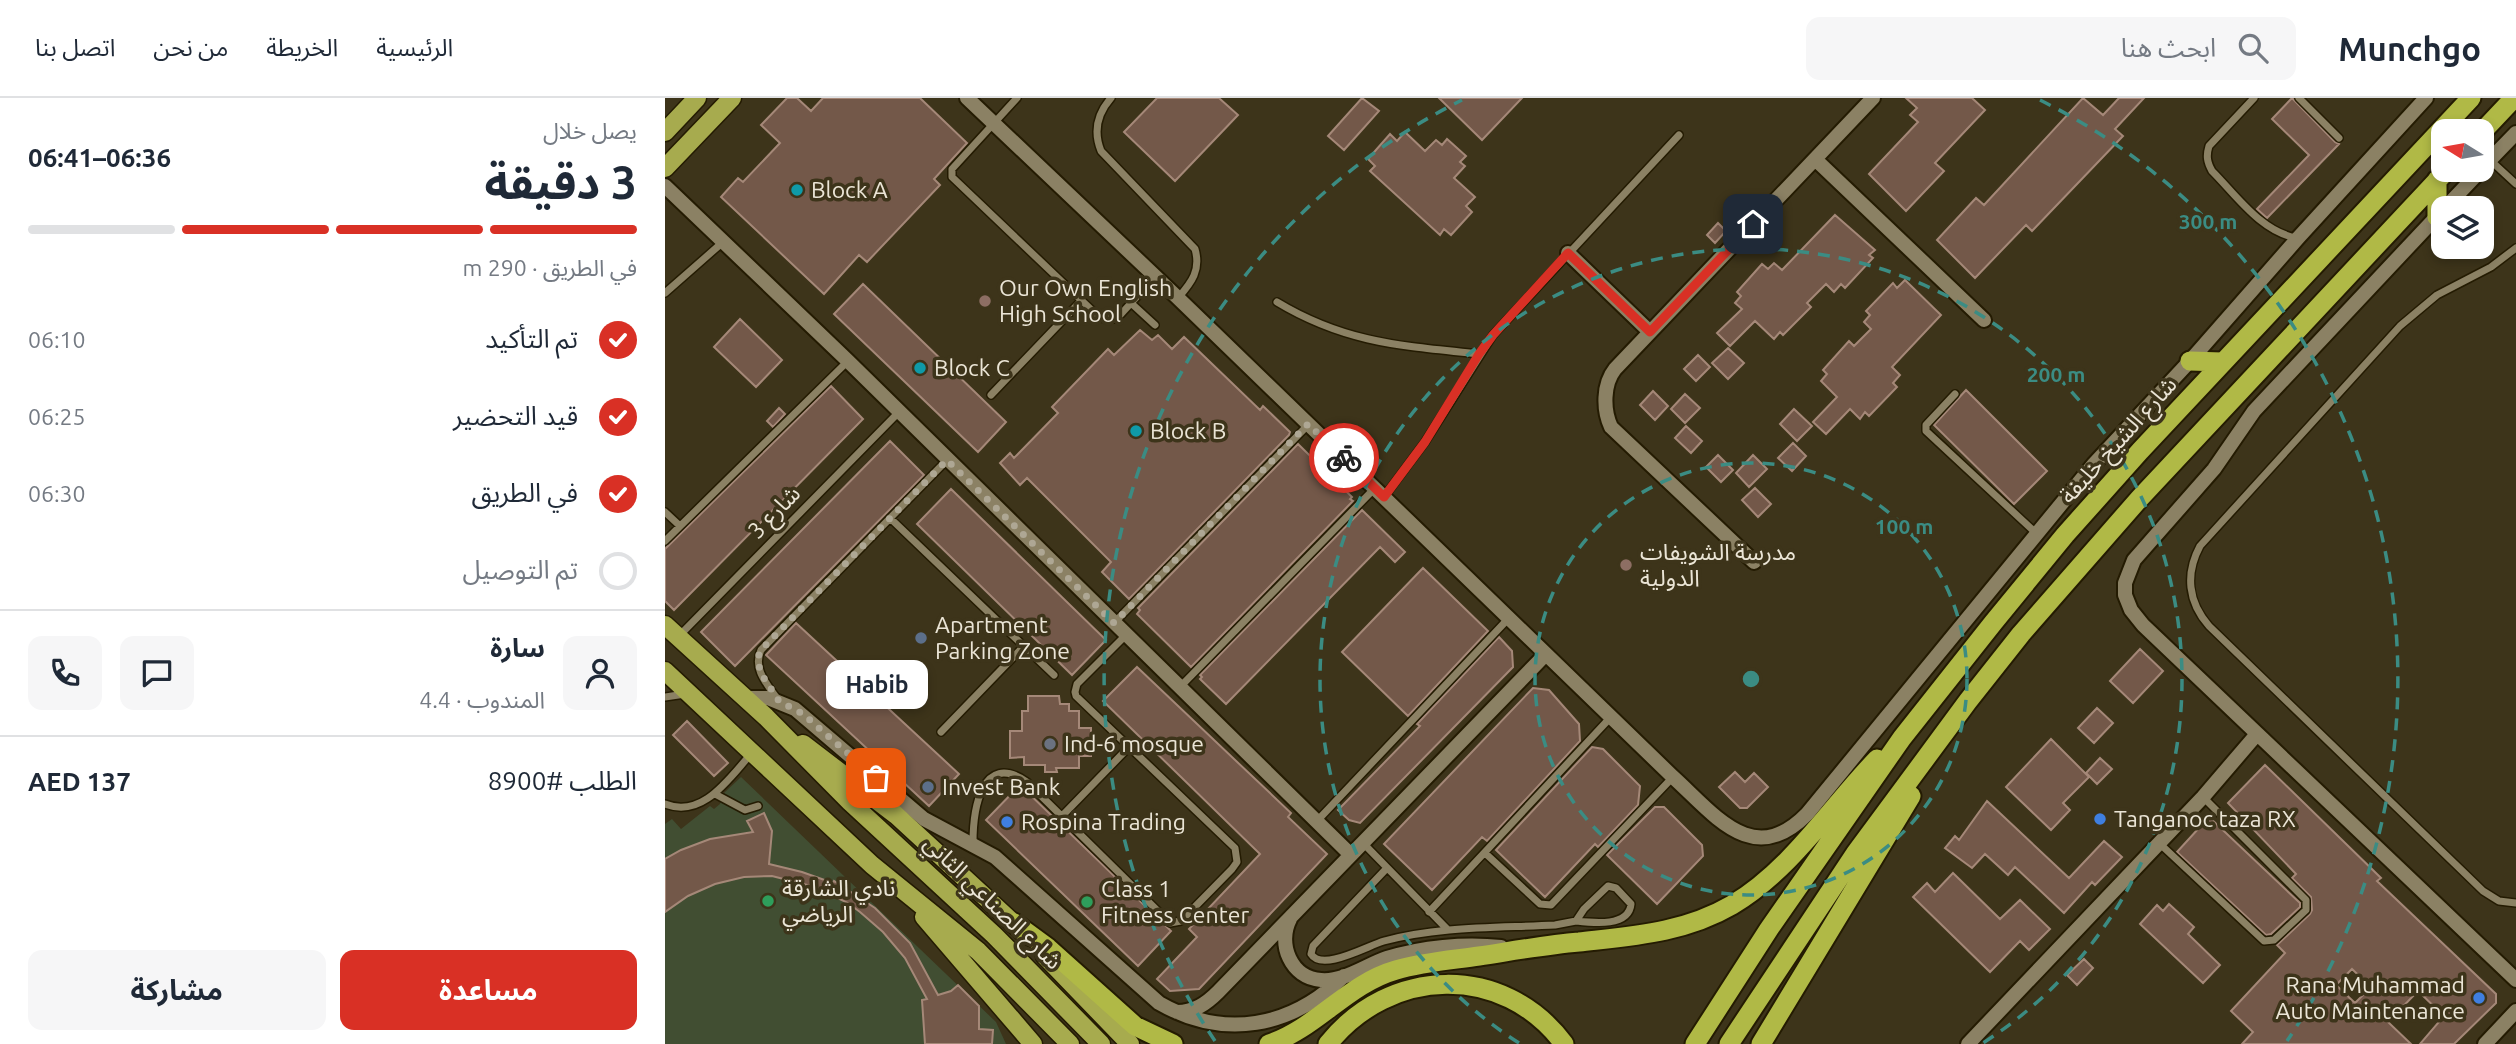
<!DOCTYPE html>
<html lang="ar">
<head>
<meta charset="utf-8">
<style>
  :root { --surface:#fff; --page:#f6f6f7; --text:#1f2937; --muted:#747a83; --line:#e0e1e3; --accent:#d93025 }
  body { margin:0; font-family:Ubuntu,"Noto Sans Arabic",sans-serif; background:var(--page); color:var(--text); direction:rtl; height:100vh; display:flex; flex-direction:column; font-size:26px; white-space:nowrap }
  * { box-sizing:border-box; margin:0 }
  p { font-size:23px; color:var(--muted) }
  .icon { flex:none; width:38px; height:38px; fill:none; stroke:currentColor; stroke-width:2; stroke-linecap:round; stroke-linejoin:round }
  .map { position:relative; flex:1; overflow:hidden; direction:ltr }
  .side { display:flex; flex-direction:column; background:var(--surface); width:665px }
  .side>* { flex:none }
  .needle { width:46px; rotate:281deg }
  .fabs { position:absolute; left:1766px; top:21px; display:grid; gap:14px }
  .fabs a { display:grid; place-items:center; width:63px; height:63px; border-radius:14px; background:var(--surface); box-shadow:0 4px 10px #0003; font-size:35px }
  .pin { position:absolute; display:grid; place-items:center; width:60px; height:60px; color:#fff; margin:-30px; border-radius:14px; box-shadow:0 4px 10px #0006 }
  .courier { position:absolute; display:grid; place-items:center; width:70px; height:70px; margin:-35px; border:5px solid #d93025; border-radius:50%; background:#fff; color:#222; box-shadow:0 2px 9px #0007 }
  .bubble { position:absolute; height:49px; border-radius:14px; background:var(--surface); box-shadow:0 4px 10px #0003; font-size:23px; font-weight:700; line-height:49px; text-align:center; direction:rtl }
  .head em { font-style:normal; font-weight:700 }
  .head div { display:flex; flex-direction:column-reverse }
  .head { display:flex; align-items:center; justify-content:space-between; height:119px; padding:0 28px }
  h1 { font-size:46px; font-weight:700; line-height:52px }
  .bar { display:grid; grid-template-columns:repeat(4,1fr); gap:10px 7px; align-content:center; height:84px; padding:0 28px }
  .bar i { height:9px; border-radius:5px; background:var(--line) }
  .bar .current { background:var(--accent) }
  .bar p { grid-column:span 4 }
  .line { display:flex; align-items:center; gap:18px; padding:0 28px; border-top:2px solid var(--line) }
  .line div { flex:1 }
  .round { display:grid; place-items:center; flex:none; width:74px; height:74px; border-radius:14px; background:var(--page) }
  ol { padding:0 28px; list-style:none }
  li { display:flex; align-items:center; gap:21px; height:77px }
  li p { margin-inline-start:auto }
  li .icon { padding:7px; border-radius:50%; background:var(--accent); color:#fff; stroke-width:4 }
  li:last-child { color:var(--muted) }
  li i { width:38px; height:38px; border:4px solid var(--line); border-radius:50% }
  .cta { display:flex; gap:14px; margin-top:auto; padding:14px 28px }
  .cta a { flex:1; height:80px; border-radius:14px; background:var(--accent); color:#fff; font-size:28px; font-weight:700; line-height:80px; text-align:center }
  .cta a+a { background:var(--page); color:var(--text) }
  header { display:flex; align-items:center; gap:42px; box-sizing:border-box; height:98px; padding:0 35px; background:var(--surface); border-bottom:2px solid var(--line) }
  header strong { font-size:33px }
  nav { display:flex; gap:38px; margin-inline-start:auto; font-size:24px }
  .search { width:490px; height:63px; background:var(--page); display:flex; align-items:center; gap:18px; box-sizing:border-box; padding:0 24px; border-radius:14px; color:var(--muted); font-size:26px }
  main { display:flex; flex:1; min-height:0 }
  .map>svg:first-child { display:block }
  .green { fill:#414e32 }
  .building { fill:#735849; stroke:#a58878; stroke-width:2; fill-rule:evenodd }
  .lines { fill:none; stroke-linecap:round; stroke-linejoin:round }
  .service-casing { stroke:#241b02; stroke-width:10 }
  .minor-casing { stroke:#241b02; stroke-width:18 }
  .primary-casing { stroke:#241b02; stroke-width:21 }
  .trunk-casing { stroke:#241b02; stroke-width:23 }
  .service { stroke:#8b8164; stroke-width:7 }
  .minor { stroke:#8b8164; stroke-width:14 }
  .primary { stroke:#a7ab4e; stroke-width:18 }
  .trunk { stroke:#b0b946; stroke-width:19 }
  .done { stroke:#aea794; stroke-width:7; stroke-dasharray:0 12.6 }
  .route { stroke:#d93025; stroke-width:9 }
  .ring { fill:none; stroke:#3b8c83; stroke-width:3.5; stroke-dasharray:12 9 }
  .culture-dot { fill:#0f9aa8; stroke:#3d341a; stroke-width:2.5 }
  .education-dot { fill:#8d6e63; stroke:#3d341a; stroke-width:2.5 }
  .service-dot { fill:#5c6f8a; stroke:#3d341a; stroke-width:2.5 }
  .worship-dot { fill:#6b7280; stroke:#3d341a; stroke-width:2.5 }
  .shop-dot { fill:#3f7fe0; stroke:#3d341a; stroke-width:2.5 }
  .leisure-dot { fill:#2e9e5b; stroke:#3d341a; stroke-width:2.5 }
  .labels { text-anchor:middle; stroke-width:7; stroke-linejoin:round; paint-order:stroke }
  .poi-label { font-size:23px; fill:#ebe5d6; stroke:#3d341a; text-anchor:start }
  .street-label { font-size:23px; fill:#ebe5d6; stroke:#3d341a }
  .centre { fill:#3b8c83; stroke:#3d341a; stroke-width:3.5 }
  .ring-label { font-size:21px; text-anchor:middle; font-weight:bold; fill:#3b8c83; stroke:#3d341a; stroke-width:7; stroke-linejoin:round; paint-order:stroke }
</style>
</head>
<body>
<header>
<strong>Munchgo</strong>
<div class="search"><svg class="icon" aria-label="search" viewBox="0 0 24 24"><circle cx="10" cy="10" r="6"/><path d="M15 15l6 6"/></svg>ابحث هنا</div>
<nav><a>الرئيسية</a><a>الخريطة</a><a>من نحن</a><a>اتصل بنا</a></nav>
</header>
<main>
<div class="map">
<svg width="1851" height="946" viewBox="0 0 1851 946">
  <rect width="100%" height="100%" fill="#3d341a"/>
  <path class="green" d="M76 679 331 924 341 946H0V726L7 721 16 731 45 708 49 711 55 706 59 695Z"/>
  <path class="building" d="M122 0H132L146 13 158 0H255L302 45 269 81 275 87 202 164 194 157 159 196 56 99 73 80 78 84 115 45 96 27Z
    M492 0H554L573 17 510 83 459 34Z
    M697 0 714 13 679 52 663 38Z
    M774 0H857L817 42Z
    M1241 0H1307L1320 12 1270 65 1279 73 1241 113 1204 76 1253 24 1245 17 1252 10Z
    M1418 0 1438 17 1454 0H1479L1450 31 1458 38 1367 133 1361 127 1310 180 1272 142 1311 100 1319 107Z
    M1627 0 1670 44 1674 46 1602 120 1592 111 1644 57 1607 21Z
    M740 34 760 53 771 42 777 47 782 41 801 58 795 64 800 68 789 80 810 99 801 108 807 114 786 137 779 131 775 137 705 73 710 68 703 61 725 36 732 43Z
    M1170 117 1210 152 1204 157 1208 160 1180 190 1176 186 1169 194 1161 186 1142 205 1146 209 1118 237 1115 234 1109 241 1090 223 1065 248 1052 235 1077 211 1070 205 1076 198 1072 194 1097 166 1103 171 1109 165 1117 172Z
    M1053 125 1061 133 1050 145 1042 137Z
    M1240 182 1276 217 1227 269 1235 277 1228 285 1232 289 1204 318 1200 314 1195 321 1185 311 1161 336 1148 324 1172 299 1156 283 1162 276 1158 272 1184 243 1189 248 1206 231 1199 224 1205 217 1201 213 1228 185 1232 190Z
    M198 186 341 324 313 354 169 216Z
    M75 221 117 262 91 289 49 249Z
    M475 232 487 242 493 237 507 251 519 239 595 312 598 308 625 334 624 337 464 501 437 474 446 464 362 380 355 387 335 365 345 355 349 360 393 315 387 309 443 251 449 257Z
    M1063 250 1079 265 1063 281 1047 265Z
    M1033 257 1045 269 1031 283 1019 271Z
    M166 288 198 321 9 512 0 503V451Z
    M1301 292 1382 373 1349 406 1269 327Z
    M988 293 1003 308 990 322 975 307Z
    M1020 296 1035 310 1020 325 1006 311Z
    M114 310 120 316 108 329 102 323Z
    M1129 311 1147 328 1132 343 1115 326Z
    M1021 328 1037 343 1026 355 1010 340Z
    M225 343 259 377 70 568 36 534Z
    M1128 345 1141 358 1127 373 1113 360Z
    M633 346 687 399 685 401 688 403 526 569 472 516 475 512 473 510Z
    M1053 357 1068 372 1056 384 1041 369Z
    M1088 357 1102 371 1084 389 1071 375Z
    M1090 390 1106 406 1093 419 1077 402Z
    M286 391 441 542 407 577 252 426Z
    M697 412 740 454 730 464 715 449 561 606 535 581 537 579 535 577Z
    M758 470 823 533 743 618 677 554Z
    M131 525 294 676 264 708 101 557Z
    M834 539 847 553 848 569 695 725 684 722 673 712 755 628 752 626Z
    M1475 551 1498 573 1468 605 1445 583Z
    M472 569 626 715 623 719 662 756 534 891 505 893 492 881 532 839 524 831 595 756 438 603Z
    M868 590 884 592 914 626 915 643 822 743 817 739 767 792 719 746Z
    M363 598H394L395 606H404V613H414V630H426V658H414V670H391L392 674H380V667H359V659L345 660V633H357V613H363Z
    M1432 610 1448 625 1429 645 1413 630Z
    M22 623 63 665 49 678 8 637Z
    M1386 641 1424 679 1398 705 1405 712 1386 732 1341 689Z
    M927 649 938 651 975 688 973 707 933 749 930 746 880 799 831 752Z
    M1435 660 1447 671 1432 686 1421 675Z
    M1600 667 1716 780 1712 783 1831 896V905L1789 946H1755L1779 918 1753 893 1723 924 1746 946H1577L1588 934 1566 913 1620 855 1612 847 1645 816 1647 812 1646 799 1627 780 1631 776 1563 705ZM1687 871 1706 889 1690 905 1671 887Z
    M1070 674 1080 684 1089 675 1103 689 1082 710H1075L1054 689Z
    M355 687 506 833 473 868 321 722Z
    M1322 703 1404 780 1439 743 1457 759 1430 787 1427 784 1399 815 1350 769 1343 777 1320 756 1307 770 1280 750 1290 738 1294 742Z
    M990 709H999L1037 747 1038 758 992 806 942 757Z
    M99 715 107 733 104 766 137 774 168 785 169 783 210 810 245 845 273 897 286 893 293 887 314 908V931L328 932 327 946H260L257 902 262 901 240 860 218 834 195 814 183 805 150 789 107 778 79 779 50 786 23 798 0 814V761L16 752 45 741 88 734 82 723Z
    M1544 719 1635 805V809L1606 836 1601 837 1512 754Z
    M1288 775 1335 821 1355 802 1385 831 1364 852 1355 843 1325 874 1248 799 1262 785 1270 794Z
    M1504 806 1529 829 1523 836 1555 867 1538 885 1475 826 1492 807 1498 813Z
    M1419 861 1428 870 1412 887 1402 877Z"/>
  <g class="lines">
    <g class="service-casing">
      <path id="service" d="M352 0 287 71V79L435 220 450 221 456 216 490 179
        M446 0C432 16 428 33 436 53L530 151C536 172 527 184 513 200
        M1589 0 1544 48C1541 58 1542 64 1547 73 1571 97 1596 134 1632 140
        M1634 0 1674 40
        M1825 62 1851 86
        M1851 150 1826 169 1772 197 1735 228 1535 448C1520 476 1523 504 1544 528L1818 793 1834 803 1851 805
        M0 195 58 144
        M612 204C680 245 737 248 814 256
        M466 205 490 227
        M1290 296 1261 327V333L1372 436
        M326 297 416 203
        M719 399 760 344 828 237 1014 37
        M0 414 15 428
        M225 420 389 577
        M0 443 183 263
        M449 525 644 326
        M13 539 233 315
        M515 589 710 390
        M0 599 20 596
        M113 602C103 587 87 571 96 552L282 362
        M276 634 359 548
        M50 696 80 712 93 708
        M0 706C38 721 64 680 86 656
        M398 717 464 649
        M652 723 843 521
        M308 745C308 713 316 652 362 684L505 825 516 823 567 771 572 764 570 750 411 598 410 594 412 586 461 537
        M698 745 783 832
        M1494 745 1599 843 1609 842 1641 812V802L1538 699
        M820 755 875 806 886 807 1008 679
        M722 770 648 848 646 856C657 874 702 848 719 843 774 828 833 830 890 827L911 823
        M943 788 951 790 966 806C964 829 929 825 911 823L919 811Z
        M764 814 945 620"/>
    </g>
    <g class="minor-casing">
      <path id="minor" d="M302 0 513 200 1008 679C1050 717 1088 771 1142 716L1429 366 1525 263 1633 140 1761 0
        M1150 61 1319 222
        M1816 71 1851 35
        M0 88 183 263 686 757
        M1780 110 1816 72
        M1777 113 1589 313 1549 371 1469 462 1460 485V497L1466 512 1478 527 1851 882
        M903 155 985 234
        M1089 464 946 329C938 312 938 286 950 271L1208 0
        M80 600H103L130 611 259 721 330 759 494 905C559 942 626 930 679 878
        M625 821C612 846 626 880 656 882 679 884 701 867 722 860 757 849 799 845 836 849
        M512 914C529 914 541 906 553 894L880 557
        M1303 946 1538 699 1592 636
        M1820 946 1851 913"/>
    </g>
    <g class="primary-casing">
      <path id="primary" d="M0 34 32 0
        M0 70 67 0
        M0 527 101 619 185 704 329 837 436 946
        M0 573 207 767 313 853 405 946
        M138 646 231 717 359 835
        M259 819 368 946
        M380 858 465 946"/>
    </g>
    <g class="trunk-casing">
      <path id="trunk" d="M1816 35 1849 0
        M1772 119V82
        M1525 263 1557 264
        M349 825 383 850 470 928 508 946
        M604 946C652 930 682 886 731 872 758 864 786 862 814 858 847 853 880 847 914 844 967 838 1019 835 1067 807 1126 772 1165 710 1212 661
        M663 946C724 869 838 864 899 946
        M1030 946 1104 831 1237 640 1328 525 1400 437 1475 353 1806 0
        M1064 946 1190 756 1303 603 1356 536 1474 401 1782 72
        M1096 946 1246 698"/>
    </g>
    <use href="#service" class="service"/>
    <use href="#minor" class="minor"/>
    <use href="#primary" class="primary"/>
    <use href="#trunk" class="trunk"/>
  </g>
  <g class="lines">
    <path class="done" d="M211 680 138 616 114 603 95 574 93 559 96 552 282 362 449 525 643 326 679 360"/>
    <path class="route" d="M679 360 719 399 760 344 814 256 828 237 903 155 985 234 1088 126"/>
  </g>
  <g class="ring">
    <circle cx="1086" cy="581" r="216"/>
    <path d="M854 945A431 431 0 1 1 1318 945"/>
    <path d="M550 943A647 647 0 0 1 797 2M1375 2A647 647 0 0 1 1622 943"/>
  </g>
  <g class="culture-dot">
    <circle cx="132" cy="92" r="7"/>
    <circle cx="255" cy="270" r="7"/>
    <circle cx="471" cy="333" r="7"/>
  </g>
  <g class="education-dot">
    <circle cx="320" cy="203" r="7"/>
    <circle cx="961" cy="467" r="7"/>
  </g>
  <g class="service-dot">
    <circle cx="256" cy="540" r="7"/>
    <circle cx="263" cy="689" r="7"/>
  </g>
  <circle class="worship-dot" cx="385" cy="646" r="7"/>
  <g class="shop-dot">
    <circle cx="1435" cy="721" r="7"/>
    <circle cx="342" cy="724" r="7"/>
    <circle cx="1814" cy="900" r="7"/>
  </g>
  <g class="leisure-dot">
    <circle cx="103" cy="803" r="7"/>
    <circle cx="422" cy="804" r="7"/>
  </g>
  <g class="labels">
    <g class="poi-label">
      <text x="146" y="100">Block A</text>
      <text x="334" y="198">Our Own English<tspan x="334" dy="26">High School</tspan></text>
      <text x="269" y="278">Block C</text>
      <text x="485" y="341">Block B</text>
      <text x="975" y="462">مدرسة الشويفات<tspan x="975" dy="26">الدولية</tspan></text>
      <text x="270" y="535">Apartment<tspan x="270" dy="26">Parking Zone</tspan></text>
      <text x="399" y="654">Ind-6 mosque</text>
      <text x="277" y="697">Invest Bank</text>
      <text x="1449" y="729">Tanganoc taza RX</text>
      <text x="356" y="732">Rospina Trading</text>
      <text x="117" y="798">نادي الشارقة<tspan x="117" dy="26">الرياضي</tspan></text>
      <text x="436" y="799">Class 1<tspan x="436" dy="26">Fitness Center</tspan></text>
      <text x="1800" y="895" text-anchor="end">Rana Muhammad<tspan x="1800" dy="26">Auto Maintenance</tspan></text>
    </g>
    <g class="street-label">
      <text transform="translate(1453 342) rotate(-48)" y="8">شارع الشيخ خليفة</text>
      <text transform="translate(109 414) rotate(-46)" y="8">شارع 3</text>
      <text transform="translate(328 804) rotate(44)" y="8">شارع الصناعي الثاني</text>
    </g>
  </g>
  <circle cx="1086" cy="581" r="10" class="centre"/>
  <g class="ring-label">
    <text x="1543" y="131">300 m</text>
    <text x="1391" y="284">200 m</text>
    <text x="1239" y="436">100 m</text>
  </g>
</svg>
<div class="fabs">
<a><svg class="needle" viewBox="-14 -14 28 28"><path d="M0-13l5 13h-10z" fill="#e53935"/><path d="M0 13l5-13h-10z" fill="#747a83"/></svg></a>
<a><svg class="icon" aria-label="layers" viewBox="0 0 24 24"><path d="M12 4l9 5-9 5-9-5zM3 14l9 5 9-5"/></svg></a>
</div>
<div class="pin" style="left:211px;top:680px;background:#ea580c"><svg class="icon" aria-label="bag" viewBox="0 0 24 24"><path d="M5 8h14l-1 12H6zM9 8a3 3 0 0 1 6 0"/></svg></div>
<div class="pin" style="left:1088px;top:126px;background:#1f2937"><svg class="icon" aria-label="home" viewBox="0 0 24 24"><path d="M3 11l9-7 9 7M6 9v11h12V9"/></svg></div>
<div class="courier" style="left:679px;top:360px"><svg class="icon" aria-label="bike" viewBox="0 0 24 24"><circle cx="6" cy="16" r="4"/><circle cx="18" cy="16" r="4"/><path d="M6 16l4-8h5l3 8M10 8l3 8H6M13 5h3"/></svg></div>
<div class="bubble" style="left:161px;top:562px;width:102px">Habib</div>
</div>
<section class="side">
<div class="head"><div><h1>3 دقيقة</h1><p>يصل خلال</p></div><em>06:36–06:41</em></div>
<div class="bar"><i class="current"></i><i class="current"></i><i class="current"></i><i></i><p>في الطريق · 290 m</p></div>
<ol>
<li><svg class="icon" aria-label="check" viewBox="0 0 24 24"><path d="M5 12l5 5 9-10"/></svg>تم التأكيد<p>06:10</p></li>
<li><svg class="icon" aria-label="check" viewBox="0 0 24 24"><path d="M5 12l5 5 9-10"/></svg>قيد التحضير<p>06:25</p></li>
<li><svg class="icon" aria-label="check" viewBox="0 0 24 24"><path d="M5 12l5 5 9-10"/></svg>في الطريق<p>06:30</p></li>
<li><i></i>تم التوصيل</li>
</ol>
<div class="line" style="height:126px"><a class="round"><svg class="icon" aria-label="person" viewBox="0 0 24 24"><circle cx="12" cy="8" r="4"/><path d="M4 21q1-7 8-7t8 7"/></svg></a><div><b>سارة</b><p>المندوب · 4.4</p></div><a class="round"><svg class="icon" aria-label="chat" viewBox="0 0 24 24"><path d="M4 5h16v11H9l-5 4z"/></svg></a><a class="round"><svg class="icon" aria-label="phone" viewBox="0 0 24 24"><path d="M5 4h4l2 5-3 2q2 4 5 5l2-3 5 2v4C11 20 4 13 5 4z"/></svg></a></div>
<div class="line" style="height:91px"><div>الطلب #8900</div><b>AED 137</b></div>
<div class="cta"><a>مساعدة</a><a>مشاركة</a></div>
</section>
</main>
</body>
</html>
